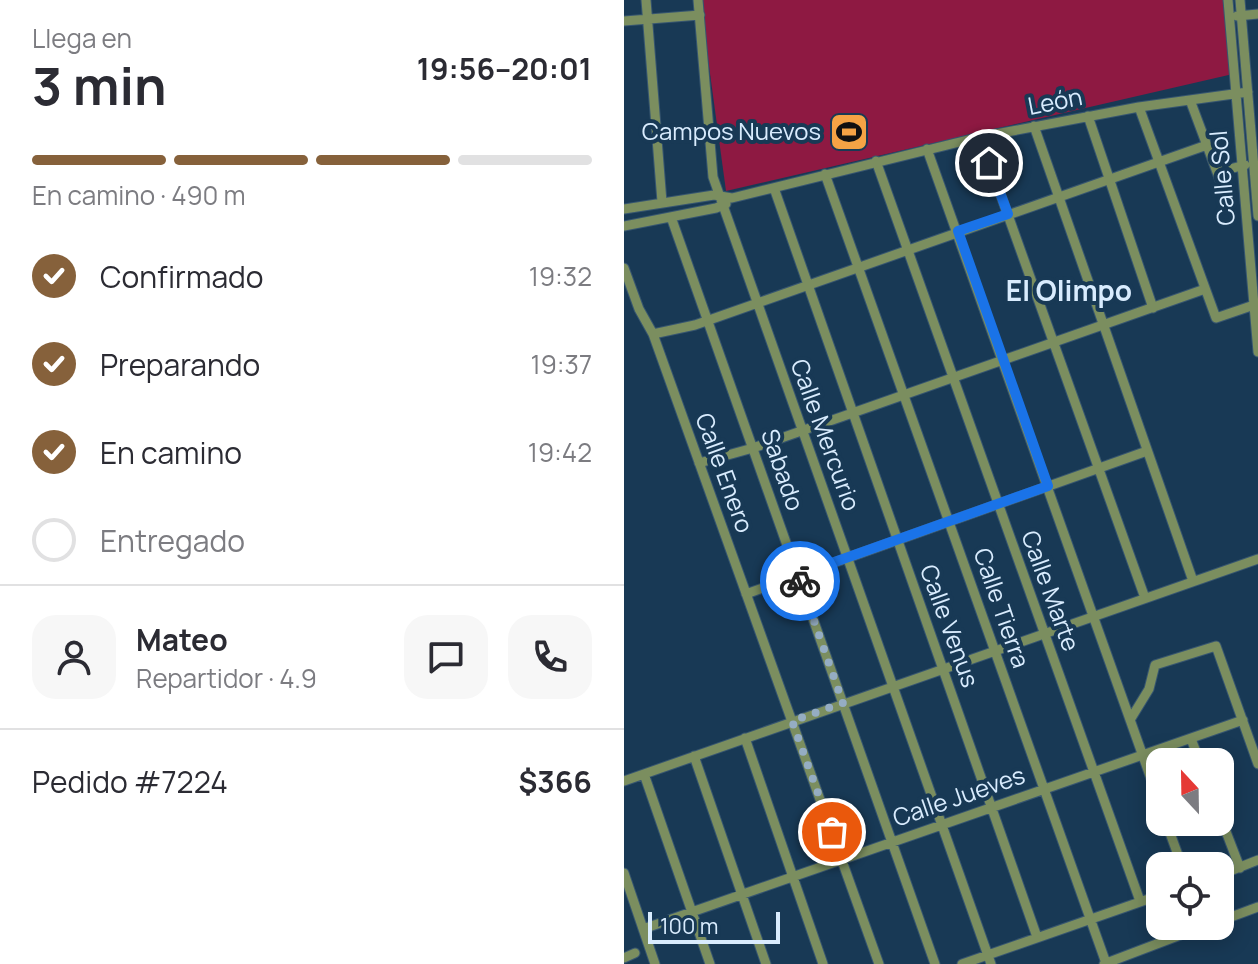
<!DOCTYPE html>
<html lang="es">
<head>
<meta charset="utf-8">
<style>
  :root { --surface:#fff; --page:#f7f7f7; --text:#2b2b33; --muted:#7c7c81; --line:#e1e1e2; --accent:#86613b }
  body { margin:0; font-family:Manrope,sans-serif; background:var(--page); color:var(--text); height:100vh; display:flex; flex-direction:column; font-size:30px; white-space:nowrap }
  * { box-sizing:border-box; margin:0 }
  p { font-size:26px; color:var(--muted) }
  .icon { flex:none; width:44px; height:44px; fill:none; stroke:currentColor; stroke-width:2; stroke-linecap:round; stroke-linejoin:round }
  .map { position:relative; flex:1; overflow:hidden }
  .details { display:flex; flex-direction:column; background:var(--surface); width:624px }
  .details>* { flex:none }
  .needle { width:52px; rotate:338deg }
  .buttons { position:absolute; left:522px; top:748px; display:grid; gap:16px }
  .buttons a { display:grid; place-items:center; width:88px; height:88px; border-radius:16px; background:var(--surface); box-shadow:0 4px 20px #0003; font-size:40px }
  .scale { position:absolute; left:24px; bottom:20px; width:132px; box-sizing:border-box; padding-left:8px; border:4px solid #d9ecfe; border-top:0; font-size:22px; line-height:28px; white-space:nowrap; color:#d9ecfe; -webkit-text-stroke:6px #183955; paint-order:stroke }
  .pin { position:absolute; display:grid; place-items:center; width:68px; height:68px; color:#fff; margin:-34px; border:4px solid #fff; border-radius:50%; box-shadow:0 2px 8px #0007 }
  .courier { position:absolute; display:grid; place-items:center; width:80px; height:80px; margin:-40px; border:6px solid #1a73e8; border-radius:50%; background:#fff; color:#222; box-shadow:0 2px 10px #0007 }
  .head em { font-style:normal; font-weight:700 }
  .head div { display:flex; flex-direction:column-reverse }
  .head { display:flex; align-items:center; justify-content:space-between; height:136px; padding:0 32px }
  h1 { font-size:52px; font-weight:700; line-height:60px }
  .bar { display:grid; grid-template-columns:repeat(4,1fr); gap:12px 8px; align-content:center; height:96px; padding:0 32px }
  .bar i { height:10px; border-radius:6px; background:var(--line) }
  .bar .current { background:var(--accent) }
  .bar p { grid-column:span 4 }
  .line { display:flex; align-items:center; gap:20px; padding:0 32px; border-top:2px solid var(--line) }
  .line div { flex:1 }
  .round { display:grid; place-items:center; flex:none; width:84px; height:84px; border-radius:24px; background:var(--page) }
  ol { padding:0 32px; list-style:none }
  li { display:flex; align-items:center; gap:24px; height:88px }
  li p { margin-inline-start:auto }
  li .icon { padding:8px; border-radius:50%; background:var(--accent); color:#fff; stroke-width:4 }
  li:last-child { color:var(--muted) }
  li i { width:44px; height:44px; border:4px solid var(--line); border-radius:50% }
  main { display:flex; flex:1; min-height:0 }
  .map>svg:first-child { display:block }
  .green { fill:#8e1942 }
  .lines { fill:none; stroke-linecap:round; stroke-linejoin:round }
  .minor-casing { stroke:#375670; stroke-width:11 }
  .minor { stroke:#7b8e5f; stroke-width:9 }
  .done { stroke:#95adc3; stroke-width:8; stroke-dasharray:0 14.4 }
  .route { stroke:#1a73e8; stroke-width:10 }
  .labels { text-anchor:middle; stroke-width:8; stroke-linejoin:round; paint-order:stroke }
  .street-label { font-size:24px; fill:#d9ecfe; stroke:#183955 }
  .poi-label { font-size:24px; fill:#d9ecfe; stroke:#183955; text-anchor:end }
  .quarter-label { font-size:28px; font-weight:bold; fill:#d9ecfe; stroke:#183955 }
</style>
</head>
<body>
<main>
<section class="details">
<div class="head"><div><h1>3 min</h1><p>Llega en</p></div><em>19:56–20:01</em></div>
<div class="bar"><i class="current"></i><i class="current"></i><i class="current"></i><i></i><p>En camino · 490 m</p></div>
<ol>
<li><svg class="icon" aria-label="check" viewBox="0 0 24 24"><path d="M5 12l5 5 9-10"/></svg>Confirmado<p>19:32</p></li>
<li><svg class="icon" aria-label="check" viewBox="0 0 24 24"><path d="M5 12l5 5 9-10"/></svg>Preparando<p>19:37</p></li>
<li><svg class="icon" aria-label="check" viewBox="0 0 24 24"><path d="M5 12l5 5 9-10"/></svg>En camino<p>19:42</p></li>
<li><i></i>Entregado</li>
</ol>
<div class="line" style="height:144px"><a class="round"><svg class="icon" aria-label="person" viewBox="0 0 24 24"><circle cx="12" cy="8" r="4"/><path d="M4 21q1-7 8-7t8 7"/></svg></a><div><b>Mateo</b><p>Repartidor · 4.9</p></div><a class="round"><svg class="icon" aria-label="chat" viewBox="0 0 24 24"><path d="M4 5h16v11H9l-5 4z"/></svg></a><a class="round"><svg class="icon" aria-label="phone" viewBox="0 0 24 24"><path d="M5 4h4l2 5-3 2q2 4 5 5l2-3 5 2v4C11 20 4 13 5 4z"/></svg></a></div>
<div class="line" style="height:104px"><div>Pedido #7224</div><b>$366</b></div>
</section>
<div class="map">
<svg width="634" height="964" viewBox="0 0 634 964">
  <rect width="100%" height="100%" fill="#183955"/>
  <path class="green" d="M76 0H601L609 74 102 191Z"/>
  <g class="lines">
    <g class="minor-casing">
      <path id="minor" d="M22 0 38 202
        M74 0 89 177 367 964
        M604 0 634 352
        M616 0 634 216
        M613 16 634 14
        M0 21 76 15
        M566 100 600 191
        M515 107 592 318 630 305
        M464 116 529 308
        M410 126 569 581
        M356 137 521 598
        M303 149 536 804
        M252 161 516 901
        M594 172 621 165
        M201 174 482 963
        M150 188 413 937
        M0 209 90 195 108 198 356 137 515 107 624 92
        M47 217 311 964
        M0 226 92 208 102 204
        M0 268 15 309 29 334 255 964
        M29 334 71 325 583 145
        M75 463 129 448 581 289
        M122 594 523 451
        M506 720 525 689 531 665 592 646 634 764
        M121 738 199 964
        M567 739 576 762
        M70 756 142 964
        M20 774 86 964
        M0 781 634 559
        M596 816 616 868
        M542 822 558 866
        M0 873 31 964
        M596 875 634 860
        M596 921 634 907
        M19 929 619 720
        M0 958 11 953
        M338 964 536 895
        M480 964 580 926"/>
    </g>
    <use href="#minor" class="minor"/>
  </g>
  <g class="lines">
    <path class="done" d="M176 581 219 703 168 721 208 832"/>
    <path class="route" d="M176 581 174 575 424 486 334 231 384 214 365 163"/>
  </g>
  <defs>
    <g id="stadium-square" transform="scale(2)"><rect x="-9" y="-9" width="18" height="18" rx="4" fill="#f5a345" stroke="#183955"/><path d="M0-5a6.5 5 0 1 0 0 10a6.5 5 0 1 0 0-10ZM-3.5-1.8h7v3.6h-7Z" fill="#111"/></g>
  </defs>
  <g fill-rule="evenodd">
    <use href="#stadium-square" x="225" y="132"/>
  </g>
  <g class="labels">
    <g class="street-label">
      <text transform="translate(431 102) rotate(-11)" y="8">León</text>
      <text transform="translate(599 178) rotate(-95)" y="8">Calle Sol</text>
      <text transform="translate(201 435) rotate(70)" y="8">Calle Mercurio</text>
      <text transform="translate(158 470) rotate(71)" y="8">Sabado</text>
      <text transform="translate(100 473) rotate(70)" y="8">Calle Enero</text>
      <text transform="translate(426 591) rotate(70)" y="8">Calle Marte</text>
      <text transform="translate(377 608) rotate(71)" y="8">Calle Tierra</text>
      <text transform="translate(325 626) rotate(70)" y="8">Calle Venus</text>
      <text transform="translate(335 797) rotate(-19)" y="8">Calle Jueves</text>
    </g>
    <g class="poi-label">
      <text x="197" y="140">Campos Nuevos</text>
    </g>
    <g class="quarter-label">
      <text x="445" y="301">El Olimpo</text>
    </g>
  </g>
</svg>
<div class="buttons">
<a><svg class="needle" viewBox="-14 -14 28 28"><path d="M0-13l5 13h-10z" fill="#e53935"/><path d="M0 13l5-13h-10z" fill="#7c7c81"/></svg></a>
<a><svg class="icon" aria-label="locate" viewBox="0 0 24 24"><circle cx="12" cy="12" r="6"/><path d="M12 2v4M12 18v4M2 12h4M18 12h4"/></svg></a>
</div>
<div class="scale">100 m</div>
<div class="pin" style="left:208px;top:832px;background:#ea580c"><svg class="icon" aria-label="bag" viewBox="0 0 24 24"><path d="M5 8h14l-1 12H6zM9 8a3 3 0 0 1 6 0"/></svg></div>
<div class="pin" style="left:365px;top:163px;background:#1f2937"><svg class="icon" aria-label="home" viewBox="0 0 24 24"><path d="M3 11l9-7 9 7M6 9v11h12V9"/></svg></div>
<div class="courier" style="left:176px;top:581px"><svg class="icon" aria-label="bike" viewBox="0 0 24 24"><circle cx="6" cy="16" r="4"/><circle cx="18" cy="16" r="4"/><path d="M6 16l4-8h5l3 8M10 8l3 8H6M13 5h3"/></svg></div>
</div>
</main>
</body>
</html>
